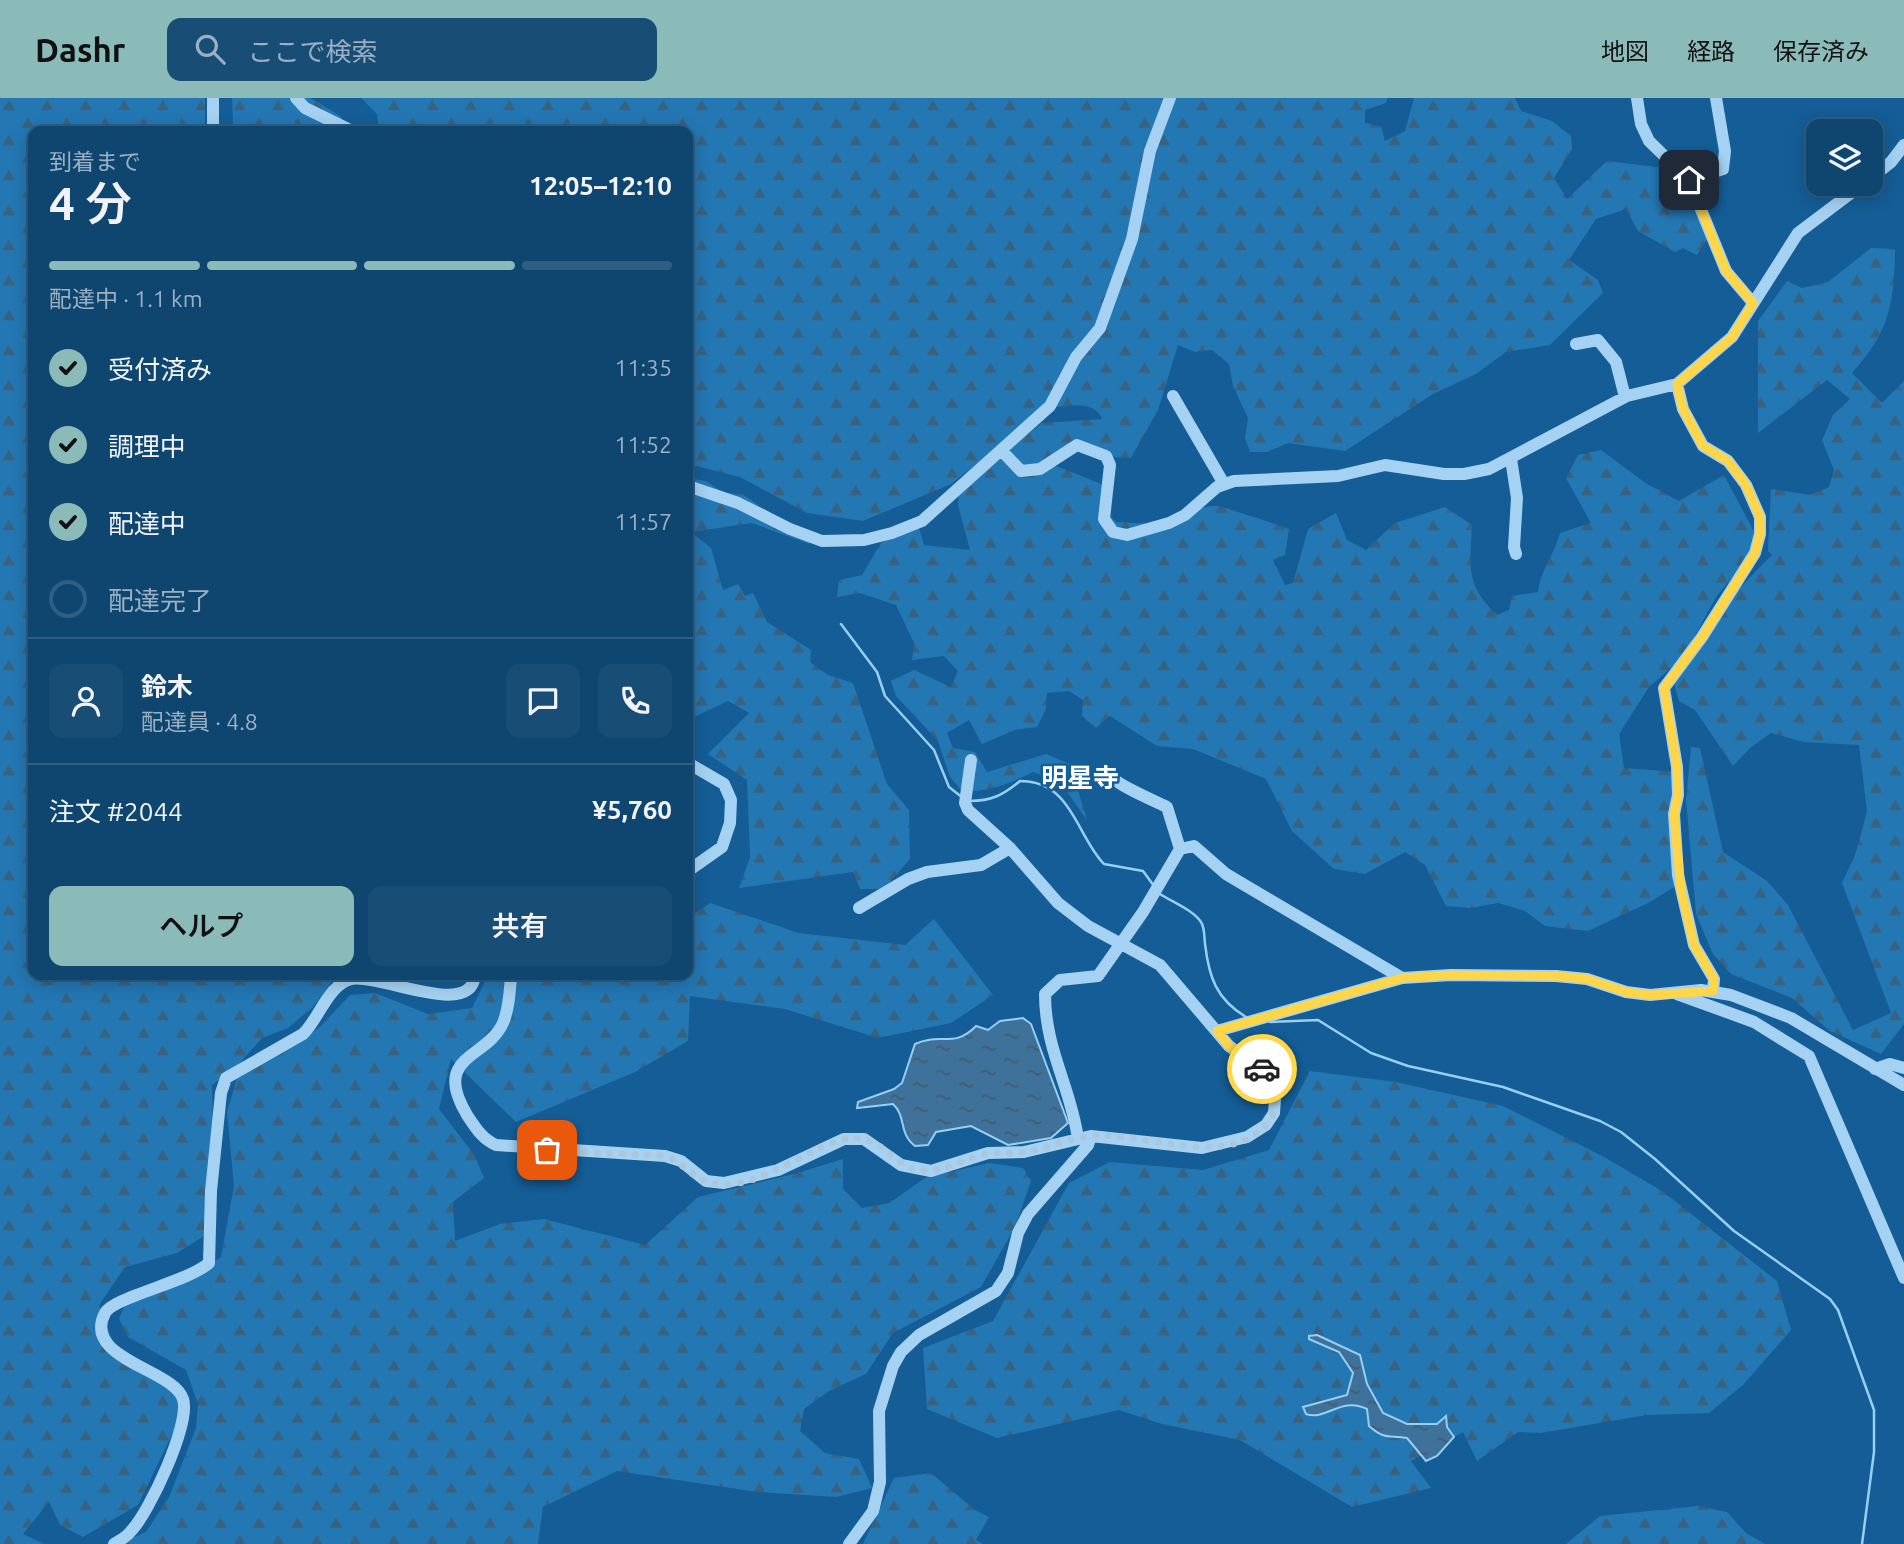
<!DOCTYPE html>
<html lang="ja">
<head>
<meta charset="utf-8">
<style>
  :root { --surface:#0f4670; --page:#184d75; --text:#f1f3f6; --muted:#9bb1c3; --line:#2f5e83; --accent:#8bbbb9 }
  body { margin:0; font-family:Ubuntu,"Noto Sans JP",sans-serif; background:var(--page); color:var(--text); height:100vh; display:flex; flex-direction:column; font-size:26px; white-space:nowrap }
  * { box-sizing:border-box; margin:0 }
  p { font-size:23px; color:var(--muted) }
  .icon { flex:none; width:38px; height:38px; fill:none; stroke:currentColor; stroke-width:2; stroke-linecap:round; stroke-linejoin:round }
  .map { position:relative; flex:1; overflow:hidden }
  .side { position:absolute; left:28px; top:28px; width:665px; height:854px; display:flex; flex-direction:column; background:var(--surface); border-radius:14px; box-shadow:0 4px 18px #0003,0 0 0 2px var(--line) }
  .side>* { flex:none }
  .fabs { position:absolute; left:1806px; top:21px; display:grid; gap:14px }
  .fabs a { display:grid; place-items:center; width:77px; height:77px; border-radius:14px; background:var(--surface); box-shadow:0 4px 18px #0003,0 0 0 2px var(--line); font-size:35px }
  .pin { position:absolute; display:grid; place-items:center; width:60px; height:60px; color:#fff; margin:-30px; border-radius:14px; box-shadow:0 4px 10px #0006 }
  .courier { position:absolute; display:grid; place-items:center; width:70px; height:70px; margin:-35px; border:5px solid #ffd54a; border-radius:50%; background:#fff; color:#222; box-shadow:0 2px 9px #0007 }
  .overview em { font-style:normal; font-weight:600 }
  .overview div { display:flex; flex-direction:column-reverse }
  .overview { display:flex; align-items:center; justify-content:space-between; height:119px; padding:0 21px }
  h1 { font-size:46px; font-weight:600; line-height:52px }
  .bar { display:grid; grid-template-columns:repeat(4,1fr); gap:10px 7px; align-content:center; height:84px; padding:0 21px }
  .bar i { height:9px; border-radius:5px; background:var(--line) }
  .bar .current { background:var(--accent) }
  .bar p { grid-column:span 4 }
  .line { display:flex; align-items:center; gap:18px; padding:0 21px; border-top:2px solid var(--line) }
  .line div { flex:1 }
  .round { display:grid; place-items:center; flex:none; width:74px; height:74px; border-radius:14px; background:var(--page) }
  ol { padding:0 21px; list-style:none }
  li { display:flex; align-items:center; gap:21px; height:77px }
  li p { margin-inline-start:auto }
  li .icon { padding:7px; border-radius:50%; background:var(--accent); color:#111; stroke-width:4 }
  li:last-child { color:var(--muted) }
  li i { width:38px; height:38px; border:4px solid var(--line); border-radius:50% }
  .action { display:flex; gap:14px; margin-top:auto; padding:14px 21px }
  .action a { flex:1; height:80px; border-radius:14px; background:var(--accent); color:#111; font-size:28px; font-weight:600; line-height:80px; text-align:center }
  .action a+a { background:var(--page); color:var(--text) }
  header { display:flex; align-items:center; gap:42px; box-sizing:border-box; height:98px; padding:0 35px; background:var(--accent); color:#111 }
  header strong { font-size:33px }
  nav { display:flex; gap:38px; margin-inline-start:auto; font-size:24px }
  .search { width:490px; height:63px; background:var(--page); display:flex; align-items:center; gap:18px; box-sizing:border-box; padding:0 24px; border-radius:14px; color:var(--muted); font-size:26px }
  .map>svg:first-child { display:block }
  .forest { fill:url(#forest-firs) }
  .water { fill:url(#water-ripples); stroke:#97cff5; stroke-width:2 }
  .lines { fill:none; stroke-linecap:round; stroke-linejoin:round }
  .stream { stroke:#97cff5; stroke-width:2.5 }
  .minor { stroke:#a5d2f2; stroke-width:12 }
  .done { stroke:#adc6da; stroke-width:7; stroke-dasharray:0 12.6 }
  .route { stroke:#ffd54a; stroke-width:9 }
  .labels { text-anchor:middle; stroke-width:5; stroke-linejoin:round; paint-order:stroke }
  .quarter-label { font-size:26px; font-weight:bold; fill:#fff; stroke:#145d96 }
</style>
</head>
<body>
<header>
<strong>Dashr</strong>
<div class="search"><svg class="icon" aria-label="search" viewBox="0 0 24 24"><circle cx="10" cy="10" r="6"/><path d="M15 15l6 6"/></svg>ここで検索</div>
<nav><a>地図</a><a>経路</a><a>保存済み</a></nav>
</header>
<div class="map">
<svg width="1904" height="1446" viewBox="0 0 1904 1446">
  <defs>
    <pattern id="forest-firs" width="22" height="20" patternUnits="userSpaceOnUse" patternTransform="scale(1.75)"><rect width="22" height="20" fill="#2377b3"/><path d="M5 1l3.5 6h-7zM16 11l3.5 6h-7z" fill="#386280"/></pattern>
    <pattern id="water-ripples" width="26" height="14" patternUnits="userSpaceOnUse" patternTransform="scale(1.75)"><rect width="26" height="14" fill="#3e729a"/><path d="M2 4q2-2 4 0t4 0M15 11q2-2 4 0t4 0" fill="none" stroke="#465b6b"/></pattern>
  </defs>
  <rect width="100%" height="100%" fill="#145d96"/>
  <path class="forest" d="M0 0H205V33H33V877H345L334 881 312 910 288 930 262 940 236 969 212 987 214 1077 212 1133 177 1155 125 1169 99 1207 115 1249 178 1289 183 1314 138 1407 83 1439 60 1427 49 1404 23 1436 44 1446H0Z
    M232 0H310L339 17 353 33H240L233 27Z
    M361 0H1165L1130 135 1097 230 1051 298 1028 326 951 386 863 423 807 415 740 379 688 366V33H379L377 16Z
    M1175 0H1388L1386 5 1365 12V25L1381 28 1385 43 1405 33 1414 0H1515L1521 13 1552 23 1571 38 1572 51 1554 80 1567 101 1607 63 1657 69 1671 66 1693 76 1688 107 1697 112 1714 130 1697 157 1683 150 1675 154 1638 133 1626 111 1596 121 1569 162 1598 182 1603 195 1550 247 1506 254 1476 276 1433 296 1345 353 1288 345 1267 354H1250L1245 340 1248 320 1233 288 1229 266 1212 252 1195 254 1178 247 1158 312 1131 360 1112 359 1084 343 1070 346 1034 370 1024 369 1011 358V350L1042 325 1102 321C1094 302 1073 308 1056 309L1077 267 1108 228 1109 215 1140 133 1154 54Z
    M1871 150 1895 151C1894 206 1890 233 1852 275L1882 305 1904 283V926L1881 956 1830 933 1792 900 1731 876 1713 856 1696 816 1686 702 1691 649 1700 650 1723 754 1767 783 1788 807 1853 932 1891 915 1842 785 1855 757 1867 714 1859 647 1804 644 1771 635 1750 650 1733 668 1695 612 1679 603C1678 599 1675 592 1675 587 1675 557 1749 479 1772 457L1768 453 1771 391 1810 397 1829 389 1834 372 1822 342 1833 317 1850 301 1827 282 1758 335V223L1787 183 1802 190 1828 184Z
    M1601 352 1647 386 1679 403 1724 377 1760 445 1716 499 1688 551 1673 568 1649 589 1619 636 1624 670 1677 674 1681 785 1648 805 1588 833 1545 828 1525 813 1498 805 1471 810 1446 808 1425 767 1405 754 1365 776 1334 771 1292 733 1266 681 1193 651 1157 648 1110 618 1096 630 1082 618 1083 602 1069 593 1047 595 1046 611 1037 629 1015 632 982 646 969 622 947 635 953 650 975 654 987 674 1046 656 1070 666 1087 722 1060 684 1033 674C1010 686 989 693 963 694L950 679 938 643 896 598 891 583 914 572 951 589 958 573 944 558 912 562 914 545 896 507 860 495 837 499 839 482 862 477 881 445 918 426 924 447 970 452 958 407 959 395 1001 360C1020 384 1030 379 1056 368L1104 387 1103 411 1116 424C1127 424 1139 426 1149 425 1172 421 1193 408 1217 408 1222 408 1281 428 1289 431L1285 457 1273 462 1285 487 1293 485 1308 431 1336 415 1347 442 1366 452 1395 425 1445 409 1472 427C1470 468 1465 487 1497 517L1509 512 1512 498 1538 494C1541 470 1553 460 1560 435L1591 425 1566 380 1578 357Z
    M688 380 706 383 724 395 742 396 780 421 820 437 809 446 752 425 691 434 711 450 723 492 738 486 745 498 753 495 767 524 811 552 810 564 828 577 853 585 887 686 909 712 910 761 884 791H860L853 774 739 790 750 759 747 682 708 656 749 615 728 603 688 622Z
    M710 805 799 835 905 847 934 821 993 897 951 925 878 940 785 911 690 898 688 943 635 974 516 1024 451 961 439 1011 475 1058 484 1080 453 1104 455 1143 500 1126 544 1121 645 1147 698 1099 794 1076 843 1061V1091L862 1110 889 1105 925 1080 989 1065 1023 1070 1031 1083 1015 1129 981 1189 893 1235 866 1276 829 1293 804 1311 800 1333 825 1355 859 1361 872 1390 836 1399 758 1394 617 1373 543 1409 538 1446H118L146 1434 169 1399 196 1330 198 1306 186 1272 128 1239 119 1221 129 1197 189 1181 221 1159 234 1088 227 1014 237 980 319 930 350 897 375 895 428 916 472 910 488 877H688V820Z
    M1310 973 1396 984 1503 1008 1604 1059 1662 1093 1777 1183 1791 1232 1743 1287 1709 1315 1647 1317 1541 1335 1518 1334 1477 1363 1463 1334 1411 1363 1431 1390 1352 1409 1240 1342 1162 1326 1119 1312 997 1340 927 1311 923 1250 993 1223 1069 1085 1110 1064 1203 1072 1269 1052Z
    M931 1375 975 1412 989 1419 976 1442 983 1446H863L894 1380Z
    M1698 1408 1727 1414 1746 1435 1765 1446H1566L1600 1418Z"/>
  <path class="water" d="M1023 920 1031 926 1068 1025 1051 1040 1008 1047 971 1028 936 1034 928 1047 915 1048C898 1035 907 1019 893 1006L857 1010 858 1004 894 991 902 985 915 946C940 934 954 951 976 928L988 932 1000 923Z
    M1317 1237 1360 1257 1367 1286 1383 1315 1407 1326H1437L1446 1318 1447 1329 1454 1339 1437 1358 1426 1363 1407 1340C1388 1337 1385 1342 1369 1328L1367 1311C1341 1298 1326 1323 1306 1316L1303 1309 1347 1297 1353 1275 1339 1254 1309 1241V1238Z"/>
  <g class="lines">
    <path class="stream" d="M841 526 877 574 885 598 934 652 949 689 963 700
      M969 703C992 703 1003 697 1020 683 1072 683 1076 737 1104 766L1143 773 1154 788
      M1160 796C1172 804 1193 812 1201 824 1205 830 1204 839 1205 846 1209 879 1216 901 1246 919
      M1270 924 1318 922 1371 955 1408 968 1503 989 1600 1023 1621 1034 1655 1061 1734 1133 1830 1201 1838 1212 1874 1312V1354L1862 1446"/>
    <path class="minor" d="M213 0V33
      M296 0 305 10 352 33
      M1637 0 1641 26 1649 43 1689 82 1726 173 1753 205
      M1871 80 1891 64 1904 47
      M1689 82 1723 71 1725 53 1716 0
      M1576 246 1598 242 1616 264 1625 299
      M1677 286 1683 311 1703 348 1728 363 1746 387 1760 419V436L1755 455 1702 539 1664 590 1677 669 1678 697 1674 716 1678 777 1694 847 1714 881 1713 893
      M1173 298 1224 386
      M1002 353 1021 373 1040 371 1077 347 1106 358 1110 367 1104 421 1113 434 1127 437 1169 425 1185 417 1217 389 1234 383 1338 378 1385 367 1444 376H1464L1489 371 1627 298 1677 286 1732 239 1798 135 1863 86
      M1511 361 1517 400 1514 449 1516 456
      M688 388 738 405 790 431 822 443 864 442 892 435 922 423 1050 308 1076 259 1100 230 1132 141 1150 53 1170 0
      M688 665 724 686 731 702 730 725 722 749 688 773
      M1111 677C1114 686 1155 703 1167 709L1180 751
      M859 810 908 781 927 774 981 767 1010 750
      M511 877C510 892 509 911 503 925 487 961 431 957 467 1017 475 1029 482 1041 496 1047L665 1058 681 1063 706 1083 724 1085 778 1072 844 1041H864L901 1067 931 1073 988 1055 1024 1054 1091 1038 1202 1050 1247 1039 1266 1027 1274 1015 1275 1001 1272 984 1263 972 1229 948 1160 867 1088 828 1058 805 1010 750 968 712 965 705 971 662
      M1677 896 1754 924 1809 958 1904 1180
      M1217 933 1402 880 1451 877 1556 878 1587 881 1626 894 1650 897 1701 892 1731 897 1791 920 1904 987
      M1875 971 1890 966 1904 970
      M1078 1041C1071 989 1045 952 1045 896L1060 882 1098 878 1143 814 1180 751 1194 748 1226 776 1402 880
      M114 1446C120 1442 127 1439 131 1433 149 1415 191 1325 183 1301 174 1271 81 1261 105 1215 113 1199 188 1184 209 1165L211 1093 221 995 226 980 303 936C319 921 328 886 352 881 379 875 471 922 475 877
      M849 1446 873 1413 880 1384 879 1313 893 1268 901 1254 919 1237 996 1193 1008 1175 1018 1135 1028 1116 1088 1047 1091 1038"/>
  </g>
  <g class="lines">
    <path class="done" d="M547 1052 665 1058C683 1064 690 1077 705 1083 754 1102 815 1039 855 1040 885 1040 898 1076 931 1073 949 1071 967 1059 986 1056 998 1054 1011 1056 1023 1054 1046 1051 1067 1041 1090 1038 1140 1032 1236 1076 1271 1020 1280 1005 1272 984 1262 971"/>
    <path class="route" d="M1262 971 1229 948 1217 933 1402 880 1451 877 1556 878 1587 881 1626 894 1650 897 1713 893 1714 881 1694 847 1681 792 1674 716 1678 697 1677 669 1664 590 1702 539 1755 455 1760 436V419L1746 387 1728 363 1703 348 1683 311 1677 286 1732 239 1753 205 1726 173 1689 82"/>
  </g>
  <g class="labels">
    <g class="quarter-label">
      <text x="1080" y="689">明星寺</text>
    </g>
  </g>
</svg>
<div class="fabs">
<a><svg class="icon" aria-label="layers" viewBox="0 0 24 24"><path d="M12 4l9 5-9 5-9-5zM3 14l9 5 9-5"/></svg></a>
</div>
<div class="pin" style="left:547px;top:1052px;background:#ea580c"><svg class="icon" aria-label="bag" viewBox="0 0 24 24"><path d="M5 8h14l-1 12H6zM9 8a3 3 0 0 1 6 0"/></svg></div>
<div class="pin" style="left:1689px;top:82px;background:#1f2937"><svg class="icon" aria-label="home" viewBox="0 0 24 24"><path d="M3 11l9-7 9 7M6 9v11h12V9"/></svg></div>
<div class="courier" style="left:1262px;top:971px"><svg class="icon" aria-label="car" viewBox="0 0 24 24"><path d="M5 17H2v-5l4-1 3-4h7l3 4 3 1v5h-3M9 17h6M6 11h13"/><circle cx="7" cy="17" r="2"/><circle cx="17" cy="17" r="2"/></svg></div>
<section class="side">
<div class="overview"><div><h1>4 分</h1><p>到着まで</p></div><em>12:05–12:10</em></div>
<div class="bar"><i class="current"></i><i class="current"></i><i class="current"></i><i></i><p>配達中 · 1.1 km</p></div>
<ol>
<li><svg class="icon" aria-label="check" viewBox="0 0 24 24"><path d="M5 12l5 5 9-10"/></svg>受付済み<p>11:35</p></li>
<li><svg class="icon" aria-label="check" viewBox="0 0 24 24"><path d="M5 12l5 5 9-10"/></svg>調理中<p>11:52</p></li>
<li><svg class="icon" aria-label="check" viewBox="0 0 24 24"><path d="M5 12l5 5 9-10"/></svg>配達中<p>11:57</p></li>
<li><i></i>配達完了</li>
</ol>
<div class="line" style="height:126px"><a class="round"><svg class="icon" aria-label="person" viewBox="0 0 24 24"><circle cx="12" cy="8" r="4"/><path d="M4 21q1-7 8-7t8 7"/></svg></a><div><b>鈴木</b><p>配達員 · 4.8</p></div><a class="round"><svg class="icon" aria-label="chat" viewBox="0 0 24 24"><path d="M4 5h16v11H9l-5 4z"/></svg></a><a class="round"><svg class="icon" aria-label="phone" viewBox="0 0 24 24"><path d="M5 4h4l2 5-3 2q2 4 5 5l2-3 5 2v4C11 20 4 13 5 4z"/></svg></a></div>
<div class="line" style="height:91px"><div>注文 #2044</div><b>¥5,760</b></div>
<div class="action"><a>ヘルプ</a><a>共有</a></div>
</section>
</div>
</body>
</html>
